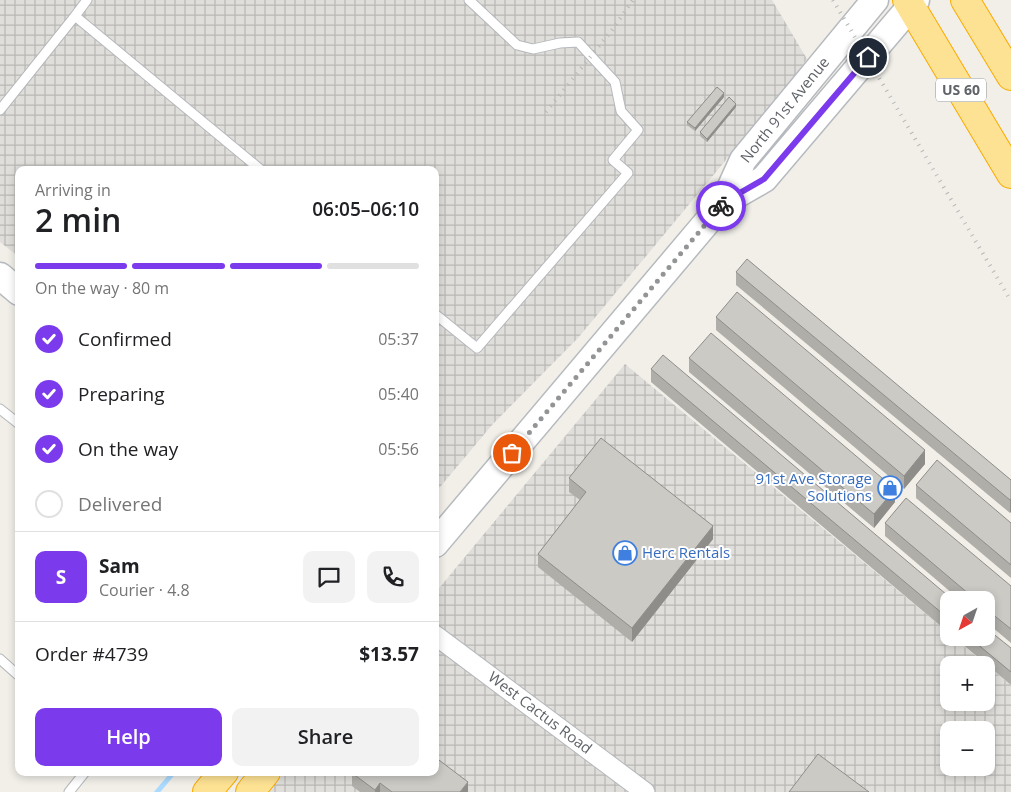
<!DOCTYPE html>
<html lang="en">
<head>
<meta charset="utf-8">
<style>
  :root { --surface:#fff; --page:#f2f2f2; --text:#202124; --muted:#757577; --line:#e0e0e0; --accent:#7c3aed }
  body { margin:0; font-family:"Open Sans",sans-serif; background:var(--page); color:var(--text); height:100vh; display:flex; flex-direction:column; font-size:19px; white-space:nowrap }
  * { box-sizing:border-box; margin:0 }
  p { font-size:16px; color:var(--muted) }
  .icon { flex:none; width:28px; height:28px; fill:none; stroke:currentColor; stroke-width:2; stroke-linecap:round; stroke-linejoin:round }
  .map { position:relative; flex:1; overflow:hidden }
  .drawer { position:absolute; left:15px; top:166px; width:424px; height:610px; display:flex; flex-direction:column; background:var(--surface); border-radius:10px; box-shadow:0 2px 8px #0003 }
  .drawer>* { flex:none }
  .needle { width:32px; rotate:220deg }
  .fabs { position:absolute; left:940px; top:591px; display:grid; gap:10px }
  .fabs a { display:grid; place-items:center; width:55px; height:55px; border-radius:10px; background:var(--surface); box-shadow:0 2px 8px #0003; font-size:25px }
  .pin { position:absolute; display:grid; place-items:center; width:42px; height:42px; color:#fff; margin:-21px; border:2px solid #fff; border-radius:50%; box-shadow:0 1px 5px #0007 }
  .courier { position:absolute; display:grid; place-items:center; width:50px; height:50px; margin:-25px; border:4px solid #7c3aed; border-radius:50%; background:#fff; color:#222; box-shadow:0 1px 6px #0007 }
  .summary em { font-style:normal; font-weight:600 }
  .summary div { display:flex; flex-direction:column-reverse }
  .summary { display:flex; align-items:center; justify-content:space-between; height:85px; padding:0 20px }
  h1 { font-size:32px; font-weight:600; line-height:38px }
  .bar { display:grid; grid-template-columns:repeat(4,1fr); gap:8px 5px; align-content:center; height:60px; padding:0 20px }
  .bar i { height:6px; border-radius:4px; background:var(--line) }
  .bar .selected { background:var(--accent) }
  .bar p { grid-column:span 4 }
  .line { display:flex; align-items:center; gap:12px; padding:0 20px; border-top:1px solid var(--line) }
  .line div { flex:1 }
  .round { display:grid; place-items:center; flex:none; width:52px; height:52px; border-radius:10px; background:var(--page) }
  ol { padding:0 20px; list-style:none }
  li { display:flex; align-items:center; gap:15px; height:55px }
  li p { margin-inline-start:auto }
  li .icon { padding:5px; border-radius:50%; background:var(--accent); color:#fff; stroke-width:4 }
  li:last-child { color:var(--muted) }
  li i { width:28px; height:28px; border:2px solid var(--line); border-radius:50% }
  .primary-button { display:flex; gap:10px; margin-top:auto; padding:10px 20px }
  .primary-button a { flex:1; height:58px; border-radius:10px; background:var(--accent); color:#fff; font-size:20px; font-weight:600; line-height:58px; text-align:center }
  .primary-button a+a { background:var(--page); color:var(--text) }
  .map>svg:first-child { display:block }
  .industrial { fill:url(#industrial-grid); fill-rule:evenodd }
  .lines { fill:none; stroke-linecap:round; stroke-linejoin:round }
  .stream { stroke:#aadaff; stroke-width:5 }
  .lane-casing { stroke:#b5b8bc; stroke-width:11 }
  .street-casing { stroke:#b5b8bc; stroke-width:21 }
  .secondary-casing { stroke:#b6babf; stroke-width:29 }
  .highway-casing { stroke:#f9ab00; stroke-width:30 }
  .lane { stroke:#fff; stroke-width:9 }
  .street { stroke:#fff; stroke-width:19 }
  .secondary { stroke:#fff; stroke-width:26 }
  .highway { stroke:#fde293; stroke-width:28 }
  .rail { stroke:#b6b7b8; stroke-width:4; stroke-dasharray:1 6; stroke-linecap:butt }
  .wall { fill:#afaea9 }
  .shaded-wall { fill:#8f8d8a }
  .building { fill:#cccac5; stroke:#8f8d8a }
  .done { stroke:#929495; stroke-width:5; stroke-dasharray:0 9 }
  .route { stroke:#7c3aed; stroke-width:6 }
  .labels { text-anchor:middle; stroke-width:4; stroke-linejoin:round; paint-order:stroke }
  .shield { fill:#fff; stroke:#8f9295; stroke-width:1 }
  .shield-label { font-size:14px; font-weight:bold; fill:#5f6368 }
  .street-label { font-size:15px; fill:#5f6368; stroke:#fff }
  .shop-label { font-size:15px; fill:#366cbe; stroke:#fff; text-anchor:end }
</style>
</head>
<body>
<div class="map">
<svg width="1011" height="792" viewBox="0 0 1011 792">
  <defs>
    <pattern id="industrial-grid" width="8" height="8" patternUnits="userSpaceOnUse" patternTransform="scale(1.25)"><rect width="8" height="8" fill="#e0deda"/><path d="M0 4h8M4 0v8" fill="none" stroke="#b9b8b5"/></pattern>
  </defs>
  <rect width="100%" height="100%" fill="#f1efe8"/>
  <path class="industrial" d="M0 0H772L807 59 790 83 578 338 492 425 435 493V170H19V257L0 242Z
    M625 364 949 633V638H954L1011 685V792H267L284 773 435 772V593ZM949 665H986V702H949ZM949 730H986V768H949Z"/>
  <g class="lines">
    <path class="stream" d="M157 792 174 772"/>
    <g class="lane-casing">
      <path id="lane" d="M75 16 87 0
        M0 110 75 16 261 170
        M435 314 477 348 628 173 613 160 638 130 621 111 615 82 578 42 560 43 533 49 517 45 469 0
        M0 409 19 424
        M0 659 19 676
        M69 792 85 772"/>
    </g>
    <g class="street-casing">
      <path id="street" d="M435 635 645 792"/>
    </g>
    <g class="secondary-casing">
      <path id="secondary" d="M724 202 764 179 916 0
        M0 276 19 292
        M435 544 724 202 743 160 875 0"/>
    </g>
    <g class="highway-casing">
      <path id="highway" d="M907 0 1011 174
        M965 0 1011 76
        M207 792 224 772
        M250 792 266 772"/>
    </g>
    <use href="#lane" class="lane"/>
    <use href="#street" class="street"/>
    <use href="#secondary" class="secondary"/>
    <use href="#highway" class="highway"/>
    <path class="rail" d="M833 0 1011 301
      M546 112 612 30 633 0"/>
  </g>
  <path class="wall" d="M724 97 695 131 687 125V122Z
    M736 107 707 142 700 136V132Z
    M736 272 1011 480 1010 513 736 285Z
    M716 317 925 464 904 489 716 330Z
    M689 358 895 502 874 528 689 372Z
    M651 369 949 600V633L651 382Z
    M569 478 713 539 632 642 538 567V554L580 500 569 492Z
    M916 485 1011 523V578L916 498Z
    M885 523 1011 586V643L986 622V600H960L885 536Z
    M955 638H986L1011 648V685Z
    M352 773 468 792H360L352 786Z"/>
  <path class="shaded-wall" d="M724 93V97L695 131V128Z
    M736 104V107L707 142V139Z
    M925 450V464L904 489V476Z
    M895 489V502L874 528V514Z
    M1011 498V512L1010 513V500Z
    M713 526V539L632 642V628Z
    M468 782V792H460Z
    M380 783V792H375V790Z"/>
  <path class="building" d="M717 87 724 93 695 128 687 122Z
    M729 97 736 104 707 139 700 132Z
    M747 259 1011 480V498L1010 500 736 272Z
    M737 292 925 450 904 476 716 317Z
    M711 333 895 489 874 514 689 358Z
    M663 355 953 600H949V619L651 369Z
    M601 438 713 526 632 628 538 554 586 492 569 478Z
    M937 460 1011 523V565L916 485Z
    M906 498 1011 586V629L986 609V600H976L885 523Z
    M986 628 1011 648V672L970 638H986Z
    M818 754 869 792H789Z
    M435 757 468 782 460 792H392L380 783 375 790 352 773 435 772Z"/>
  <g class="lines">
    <path class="done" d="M512 453 721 206"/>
    <path class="route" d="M721 206 724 202 764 179 868 57"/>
  </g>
  <defs>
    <g id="shop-ring" transform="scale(1.25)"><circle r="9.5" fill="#fff" stroke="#3f7fe0" stroke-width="1.5"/><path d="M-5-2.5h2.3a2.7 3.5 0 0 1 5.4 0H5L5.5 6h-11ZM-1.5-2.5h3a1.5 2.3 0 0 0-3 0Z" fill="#3f7fe0"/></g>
  </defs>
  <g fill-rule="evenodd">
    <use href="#shop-ring" x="890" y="488"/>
    <use href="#shop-ring" x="625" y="553"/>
  </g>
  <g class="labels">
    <rect class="shield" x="936" y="78.5" width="50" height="23" rx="4"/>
    <g class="shield-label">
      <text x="961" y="95">US 60</text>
    </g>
    <g class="street-label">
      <text transform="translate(785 110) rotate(-51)" y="5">North 91st Avenue</text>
      <text transform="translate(540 713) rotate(37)" y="5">West Cactus Road</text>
    </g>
    <g class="shop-label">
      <text x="872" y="484">91st Ave Storage<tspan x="872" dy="17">Solutions</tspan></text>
      <text x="642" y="558" text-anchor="start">Herc Rentals</text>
    </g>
  </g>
</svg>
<div class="fabs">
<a><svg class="needle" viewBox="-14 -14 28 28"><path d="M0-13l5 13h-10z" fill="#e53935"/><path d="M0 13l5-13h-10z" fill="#757577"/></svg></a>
<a>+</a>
<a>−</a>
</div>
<div class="pin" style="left:512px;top:453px;background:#ea580c"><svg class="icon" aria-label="bag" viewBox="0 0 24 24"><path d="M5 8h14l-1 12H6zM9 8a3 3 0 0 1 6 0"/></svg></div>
<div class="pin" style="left:868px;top:57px;background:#1f2937"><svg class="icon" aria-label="home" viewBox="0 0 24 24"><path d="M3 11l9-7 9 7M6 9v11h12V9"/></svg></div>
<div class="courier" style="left:721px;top:206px"><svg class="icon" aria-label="bike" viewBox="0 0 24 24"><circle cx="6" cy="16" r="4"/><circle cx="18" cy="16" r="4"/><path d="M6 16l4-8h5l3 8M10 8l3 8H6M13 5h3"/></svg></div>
<section class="drawer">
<div class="summary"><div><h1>2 min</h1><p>Arriving in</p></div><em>06:05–06:10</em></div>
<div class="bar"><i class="selected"></i><i class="selected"></i><i class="selected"></i><i></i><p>On the way · 80 m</p></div>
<ol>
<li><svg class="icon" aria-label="check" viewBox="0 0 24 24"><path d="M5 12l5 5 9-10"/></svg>Confirmed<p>05:37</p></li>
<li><svg class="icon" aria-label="check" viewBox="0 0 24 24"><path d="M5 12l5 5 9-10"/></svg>Preparing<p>05:40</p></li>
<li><svg class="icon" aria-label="check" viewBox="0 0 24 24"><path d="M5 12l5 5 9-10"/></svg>On the way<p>05:56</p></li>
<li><i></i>Delivered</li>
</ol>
<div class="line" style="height:90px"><b class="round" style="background:var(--accent);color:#fff">S</b><div><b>Sam</b><p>Courier · 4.8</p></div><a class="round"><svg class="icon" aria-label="chat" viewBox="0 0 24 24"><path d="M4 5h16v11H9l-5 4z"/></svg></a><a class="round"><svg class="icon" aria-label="phone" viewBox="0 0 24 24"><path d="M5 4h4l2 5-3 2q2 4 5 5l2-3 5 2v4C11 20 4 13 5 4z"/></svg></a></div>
<div class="line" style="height:65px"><div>Order #4739</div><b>$13.57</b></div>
<div class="primary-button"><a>Help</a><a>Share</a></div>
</section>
</div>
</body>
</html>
